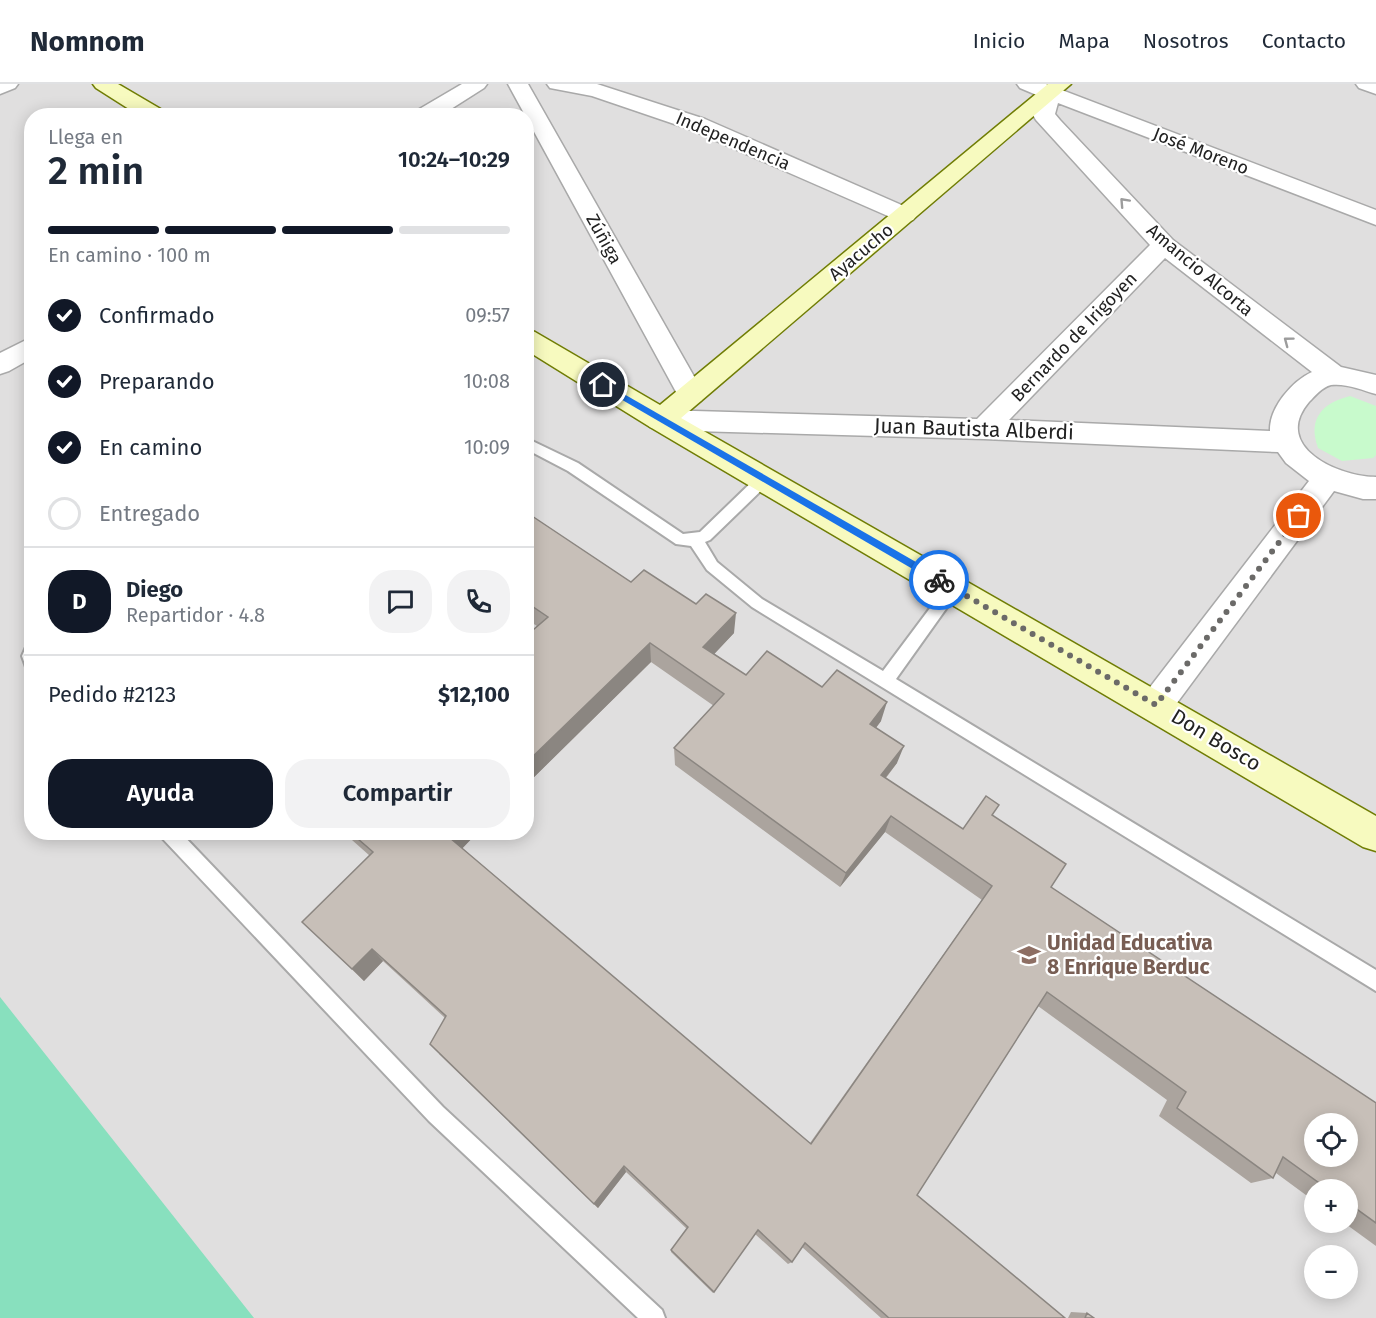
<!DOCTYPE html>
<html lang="es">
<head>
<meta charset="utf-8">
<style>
  :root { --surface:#fff; --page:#f2f2f3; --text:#1f2937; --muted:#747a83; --line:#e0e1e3; --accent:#111827 }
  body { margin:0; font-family:"Fira Sans",sans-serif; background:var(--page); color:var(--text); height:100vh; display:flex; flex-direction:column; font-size:22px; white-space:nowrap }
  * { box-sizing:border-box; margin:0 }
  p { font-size:20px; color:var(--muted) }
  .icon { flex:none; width:33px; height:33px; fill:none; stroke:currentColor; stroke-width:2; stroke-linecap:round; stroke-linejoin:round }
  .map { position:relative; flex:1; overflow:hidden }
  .drawer { position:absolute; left:24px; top:24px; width:510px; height:732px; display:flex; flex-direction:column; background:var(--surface); border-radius:24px; box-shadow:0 3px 15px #0003 }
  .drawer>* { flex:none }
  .buttons { position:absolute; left:1304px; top:1029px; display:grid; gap:12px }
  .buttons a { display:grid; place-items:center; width:54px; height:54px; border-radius:50%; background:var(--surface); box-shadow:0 3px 15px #0003; font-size:30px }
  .pin { position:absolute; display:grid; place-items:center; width:51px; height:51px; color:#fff; margin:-26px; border:3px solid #fff; border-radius:50%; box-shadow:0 2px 6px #0007 }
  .courier { position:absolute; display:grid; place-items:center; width:60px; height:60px; margin:-30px; border:4px solid #1a73e8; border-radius:50%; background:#fff; color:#222; box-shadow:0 2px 8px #0007 }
  .summary em { font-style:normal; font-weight:600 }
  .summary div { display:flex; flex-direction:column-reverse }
  .summary { display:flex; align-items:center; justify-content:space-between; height:102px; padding:0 24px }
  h1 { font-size:39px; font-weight:600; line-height:45px }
  .bar { display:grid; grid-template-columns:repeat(4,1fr); gap:9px 6px; align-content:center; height:72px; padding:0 24px }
  .bar i { height:8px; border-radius:4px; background:var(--line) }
  .bar .active { background:var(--accent) }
  .bar p { grid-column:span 4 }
  .line { display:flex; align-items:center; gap:15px; padding:0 24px; border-top:2px solid var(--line) }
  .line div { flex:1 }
  .round { display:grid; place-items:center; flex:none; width:63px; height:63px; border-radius:24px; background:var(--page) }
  ol { padding:0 24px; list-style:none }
  li { display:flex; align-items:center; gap:18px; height:66px }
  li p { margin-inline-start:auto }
  li .icon { padding:6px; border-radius:50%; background:var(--accent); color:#fff; stroke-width:4 }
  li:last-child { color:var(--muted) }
  li i { width:33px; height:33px; border:3px solid var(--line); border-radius:50% }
  .primary-button { display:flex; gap:12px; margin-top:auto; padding:12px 24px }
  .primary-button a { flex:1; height:69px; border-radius:24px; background:var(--accent); color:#fff; font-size:24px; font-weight:600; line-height:69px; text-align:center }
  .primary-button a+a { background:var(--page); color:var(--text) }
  header { display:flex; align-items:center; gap:36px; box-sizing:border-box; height:84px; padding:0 30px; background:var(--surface); border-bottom:2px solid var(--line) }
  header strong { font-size:28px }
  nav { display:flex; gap:33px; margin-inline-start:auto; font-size:21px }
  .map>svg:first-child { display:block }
  .residential { fill:#e0dfdf; fill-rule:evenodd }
  .park { fill:#c8facc }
  .pitch { fill:#88e0be }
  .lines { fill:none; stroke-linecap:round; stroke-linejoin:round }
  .lane-casing { stroke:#a9a9a9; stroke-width:4 }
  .street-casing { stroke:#a9a9a9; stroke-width:3 }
  .secondary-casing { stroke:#707d05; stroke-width:3 }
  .lane { fill:#fff; fill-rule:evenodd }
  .street { fill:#fff; fill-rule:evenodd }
  .secondary { fill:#f7fabf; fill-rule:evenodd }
  .wall { fill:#aba49e }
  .shaded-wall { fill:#8b8681 }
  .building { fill:#c7bfb8; stroke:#8b8681; stroke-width:1.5; fill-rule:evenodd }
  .oneway { stroke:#9c9c9c }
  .route { fill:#1a73e8 }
  .done { stroke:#6b6a68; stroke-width:6; stroke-dasharray:0 10.8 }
  .labels { text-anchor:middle; stroke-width:4.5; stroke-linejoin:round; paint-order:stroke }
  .far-street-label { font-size:18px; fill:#222; stroke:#fff }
  .street-label { font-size:21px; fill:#222; stroke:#fff }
  .education-label { font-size:21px; font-weight:bold; fill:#785e54; stroke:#fff; text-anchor:start }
</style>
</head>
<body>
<header>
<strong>Nomnom</strong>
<nav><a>Inicio</a><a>Mapa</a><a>Nosotros</a><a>Contacto</a></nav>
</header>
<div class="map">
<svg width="1376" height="1234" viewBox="0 0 1376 1234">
  <rect width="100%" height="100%" fill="#f2efe9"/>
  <path class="residential" d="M0 0H1376V1234H0ZM32 32H526V748H32ZM1314 1040H1347V1072H1314ZM1314 1106H1347V1138H1314ZM1314 1172H1347V1204H1314Z"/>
  <path class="park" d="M1350 312 1376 322V371L1373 374 1342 377 1318 364C1307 334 1323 319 1350 312Z"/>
  <path class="pitch" d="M0 913 254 1234H0Z"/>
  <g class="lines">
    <g class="lane-casing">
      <path id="lane" d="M526 354 578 379 683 450 700 448 759 391H769L771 395 769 399 710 456 705 458 717 478 762 515 883 587 948 500 953 498 958 500 961 504 958 508 896 595 1376 886V907L752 523 707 486 691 462 676 460 568 387 526 365Z
        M32 562V585L26 583 22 572 26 563Z
        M159 748H180L443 1023 662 1226 665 1234H638L429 1037 162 754Z"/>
    </g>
    <g class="street-casing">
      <path id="street" d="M0 0H18L15 4 0 10Z
        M462 0H487L484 4 440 32H414L416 27Z
        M508 0H528L704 310 701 317 691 319 681 317Z
        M547 0H597L705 35 913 126 917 131 913 136 905 138 897 136 689 45 592 12 550 4Z
        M1017 0H1046L1376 126V141L1058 19 1055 30 1060 36 1173 156 1341 283 1376 291V310C1362 306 1345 299 1331 301 1322 303 1315 312 1309 318 1271 363 1339 393 1376 393V415H1363L1334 407 1168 631 1156 635 1144 631 1139 621 1144 611 1309 397 1286 379 1278 368 984 355 660 346 650 343 646 336 650 329 660 326 977 335 1150 161 1036 36 1033 31 1039 12 1020 4ZM1165 174 1312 288C1292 297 1269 324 1270 347L1009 336Z
        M1356 0H1376V10L1359 4Z
        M32 253V274L9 287 0 290V269Z"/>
    </g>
    <g class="secondary-casing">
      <path id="secondary" d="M93 0H118L164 27 166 32H140L96 4Z
        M1048 0H1071L681 334 1376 732V767L1363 763 650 343 526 266V245L535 248 660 321Z"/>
    </g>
    <use href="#lane" class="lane"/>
    <use href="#street" class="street"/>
    <use href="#secondary" class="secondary"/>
  </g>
  <path class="wall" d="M526 428 631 498 734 549 714 570 746 591 822 603 881 637 876 644 897 679 886 694 963 745 992 732 1051 803 1376 1019V1162L1343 1138H1347V1106H1314V1117L1276 1089 1273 1094 1251 1099 1159 1032 1167 1016 1038 922 917 1111 1065 1234H881L802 1163 792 1178 788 1180 755 1150 713 1209 671 1168V1166L687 1145 626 1088 598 1124 439 970 445 934 383 877 364 897 302 838 370 772 343 748H478L462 764 810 1059 982 816 885 748 840 803 675 681 674 664 714 622 651 578 526 701V552L537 542 526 535Z
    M1071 1228 1087 1229 1094 1234H1068Z"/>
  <path class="shaded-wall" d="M736 529 734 549 703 582V563Z
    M650 559 651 578 526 701V679Z
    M887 618 881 637 865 658 870 640Z
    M904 662 897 679 875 707 881 691Z
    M891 732 885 748 840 803 846 789Z
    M455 748H478L458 769 450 754Z
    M372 865 383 877 364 897 352 885Z
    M624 1082 626 1088 598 1124 594 1120Z"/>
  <path class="building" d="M526 428 631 498 644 486 696 520 706 510 736 529 703 563 746 591 767 567 822 603 837 586 887 618 870 640 904 662 881 691 963 745 986 712 999 721 992 731 1066 780 1051 803 1376 1019V1139L1347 1118V1106H1329L1283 1073 1273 1094 1177 1024 1186 1008 1047 908 917 1111 1065 1234H889L805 1159 792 1178 758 1146 714 1208 671 1166 688 1143 624 1082 594 1120 430 960 446 932 372 865 352 885 302 838 373 768 350 748H455L450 754 811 1060 992 802 891 732 846 789 674 664 724 610 650 559 526 679V552L548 533 526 518ZM1314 1040H1347V1072H1314Z
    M1087 1229 1094 1234H1085Z"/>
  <defs><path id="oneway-chevron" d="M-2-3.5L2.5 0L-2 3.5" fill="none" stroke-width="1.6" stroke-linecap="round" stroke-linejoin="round" transform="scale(1.5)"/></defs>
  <g class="oneway">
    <use href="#oneway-chevron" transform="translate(1124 118) rotate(-133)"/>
    <use href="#oneway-chevron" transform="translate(1288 257) rotate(-143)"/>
  </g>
  <path class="route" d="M603 298 942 493V498H935L600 303 599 301Z"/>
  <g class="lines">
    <path class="done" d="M939 496 1156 621 1299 432"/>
  </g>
  <defs>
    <g id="school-bare" transform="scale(1.8)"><path d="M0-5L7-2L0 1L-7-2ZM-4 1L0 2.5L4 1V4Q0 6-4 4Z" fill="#8d6e63" stroke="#fff" stroke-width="2.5" paint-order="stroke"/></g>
  </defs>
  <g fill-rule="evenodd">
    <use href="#school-bare" x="1029" y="871"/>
  </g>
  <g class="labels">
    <g class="far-street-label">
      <text transform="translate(733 57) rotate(23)" y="6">Independencia</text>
      <text transform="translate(1201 67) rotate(21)" y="6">José Moreno</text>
      <text transform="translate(604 155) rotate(61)" y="6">Zúñiga</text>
      <text transform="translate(861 168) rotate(-40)" y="6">Ayacucho</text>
      <text transform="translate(1200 186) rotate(40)" y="6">Amancio Alcorta</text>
      <text transform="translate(1074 253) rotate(-46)" y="6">Bernardo de Irigoyen</text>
    </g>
    <g class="street-label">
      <text transform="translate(974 345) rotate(2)" y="7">Juan Bautista Alberdi</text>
      <text transform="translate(1216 656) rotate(31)" y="7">Don Bosco</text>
    </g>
    <g class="education-label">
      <text x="1047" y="866">Unidad Educativa<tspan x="1047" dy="24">8 Enrique Berduc</tspan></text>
    </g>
  </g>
</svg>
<div class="buttons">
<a><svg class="icon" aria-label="locate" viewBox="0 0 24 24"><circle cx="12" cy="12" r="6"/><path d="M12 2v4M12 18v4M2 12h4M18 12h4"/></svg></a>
<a>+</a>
<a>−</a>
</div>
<div class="pin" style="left:1299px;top:432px;background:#ea580c"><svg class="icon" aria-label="bag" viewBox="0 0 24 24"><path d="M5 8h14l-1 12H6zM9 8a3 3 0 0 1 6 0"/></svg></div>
<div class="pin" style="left:603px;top:301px;background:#1f2937"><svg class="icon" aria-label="home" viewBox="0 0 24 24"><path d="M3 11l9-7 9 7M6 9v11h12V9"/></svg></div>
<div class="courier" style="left:939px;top:496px"><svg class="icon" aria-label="bike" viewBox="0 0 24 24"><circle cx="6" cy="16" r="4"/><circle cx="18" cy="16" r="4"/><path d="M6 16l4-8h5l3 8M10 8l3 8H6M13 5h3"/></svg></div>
<section class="drawer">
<div class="summary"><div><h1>2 min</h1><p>Llega en</p></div><em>10:24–10:29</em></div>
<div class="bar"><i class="active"></i><i class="active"></i><i class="active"></i><i></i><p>En camino · 100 m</p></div>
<ol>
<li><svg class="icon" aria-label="check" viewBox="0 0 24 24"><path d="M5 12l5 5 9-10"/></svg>Confirmado<p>09:57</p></li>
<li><svg class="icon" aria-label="check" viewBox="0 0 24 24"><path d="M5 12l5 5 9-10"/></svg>Preparando<p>10:08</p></li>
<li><svg class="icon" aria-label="check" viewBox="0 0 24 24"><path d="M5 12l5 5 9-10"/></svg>En camino<p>10:09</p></li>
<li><i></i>Entregado</li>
</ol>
<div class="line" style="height:108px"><b class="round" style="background:var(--accent);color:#fff">D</b><div><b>Diego</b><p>Repartidor · 4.8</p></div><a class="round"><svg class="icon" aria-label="chat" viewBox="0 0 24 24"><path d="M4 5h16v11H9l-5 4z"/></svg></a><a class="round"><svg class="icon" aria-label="phone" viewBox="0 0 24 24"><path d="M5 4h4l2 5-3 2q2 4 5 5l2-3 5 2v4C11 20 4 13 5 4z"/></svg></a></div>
<div class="line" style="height:78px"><div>Pedido #2123</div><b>$12,100</b></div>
<div class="primary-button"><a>Ayuda</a><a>Compartir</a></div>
</section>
</div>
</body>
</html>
